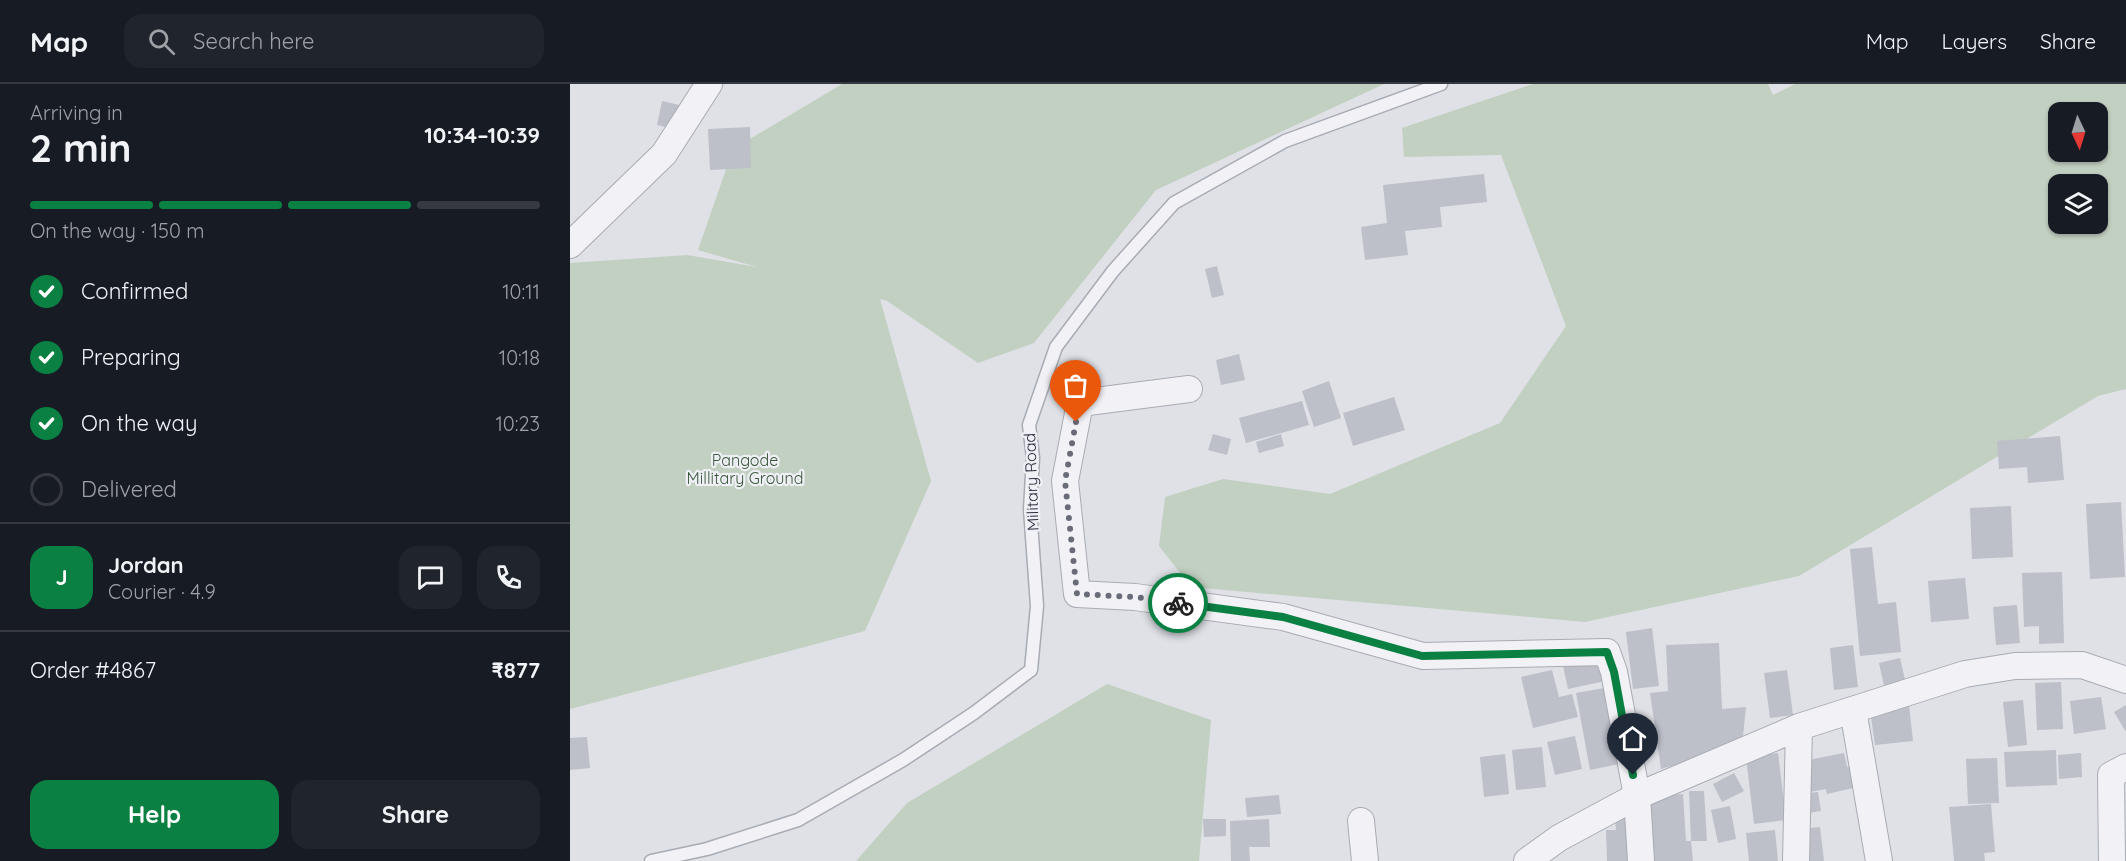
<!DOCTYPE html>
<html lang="en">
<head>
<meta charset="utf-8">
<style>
  :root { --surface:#171b24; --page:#20242c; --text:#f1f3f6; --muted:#9ea1a6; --line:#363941; --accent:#0b8043 }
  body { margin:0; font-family:Quicksand,sans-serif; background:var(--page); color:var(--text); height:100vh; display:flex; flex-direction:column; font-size:22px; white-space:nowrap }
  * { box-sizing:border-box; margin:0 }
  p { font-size:20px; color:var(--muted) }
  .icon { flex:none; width:33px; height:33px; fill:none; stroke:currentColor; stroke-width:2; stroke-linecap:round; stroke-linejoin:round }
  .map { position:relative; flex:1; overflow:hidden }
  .sheet { display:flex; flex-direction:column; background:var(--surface); width:570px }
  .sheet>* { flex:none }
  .needle { width:39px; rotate:176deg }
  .controls { position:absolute; left:1478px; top:18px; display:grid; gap:12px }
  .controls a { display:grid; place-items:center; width:60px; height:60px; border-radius:12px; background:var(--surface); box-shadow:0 2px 4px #0004; font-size:30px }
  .pin { position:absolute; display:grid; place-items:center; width:51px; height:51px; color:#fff; margin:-62px -26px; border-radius:50% 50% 50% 0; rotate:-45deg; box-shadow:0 0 6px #0007 }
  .pin .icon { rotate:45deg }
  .courier { position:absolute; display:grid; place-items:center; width:60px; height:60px; margin:-30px; border:4px solid #0b8043; border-radius:50%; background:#fff; color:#222; box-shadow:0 2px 8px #0007 }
  .headline em { font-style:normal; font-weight:700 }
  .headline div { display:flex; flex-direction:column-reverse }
  .headline { display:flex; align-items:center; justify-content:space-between; height:102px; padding:0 30px }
  h1 { font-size:39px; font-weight:700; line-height:45px }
  .bar { display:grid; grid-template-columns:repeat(4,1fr); gap:9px 6px; align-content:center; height:72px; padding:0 30px }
  .bar i { height:8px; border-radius:4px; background:var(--line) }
  .bar .on { background:var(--accent) }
  .bar p { grid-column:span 4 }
  .line { display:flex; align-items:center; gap:15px; padding:0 30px; border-top:2px solid var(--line) }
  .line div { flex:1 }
  .round { display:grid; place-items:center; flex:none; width:63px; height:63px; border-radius:18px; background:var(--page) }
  ol { padding:0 30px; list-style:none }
  li { display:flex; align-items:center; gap:18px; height:66px }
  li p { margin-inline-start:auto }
  li .icon { padding:6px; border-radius:50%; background:var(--accent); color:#fff; stroke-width:4 }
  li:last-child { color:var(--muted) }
  li i { width:33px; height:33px; border:3px solid var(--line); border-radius:50% }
  .action { display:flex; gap:12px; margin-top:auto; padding:12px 30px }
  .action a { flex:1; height:69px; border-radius:18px; background:var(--accent); color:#fff; font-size:24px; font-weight:700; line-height:69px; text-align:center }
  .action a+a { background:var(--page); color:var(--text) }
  header { display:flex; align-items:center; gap:36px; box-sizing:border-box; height:84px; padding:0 30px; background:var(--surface); border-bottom:2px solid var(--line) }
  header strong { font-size:28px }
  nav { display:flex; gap:33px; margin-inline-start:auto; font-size:21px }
  .search { width:420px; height:54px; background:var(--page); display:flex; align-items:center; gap:15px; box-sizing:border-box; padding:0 21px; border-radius:18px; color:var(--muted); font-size:22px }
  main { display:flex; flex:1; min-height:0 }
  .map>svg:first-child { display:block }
  .green { fill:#c2d0c1; fill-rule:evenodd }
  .building { fill:#bdbfc9 }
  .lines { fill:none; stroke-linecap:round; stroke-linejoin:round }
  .lane-casing { stroke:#a9abb4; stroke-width:15 }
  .street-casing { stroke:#a9abb4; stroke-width:28 }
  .lane { stroke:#f2f2f6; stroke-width:12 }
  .street { stroke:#f2f2f6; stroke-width:26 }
  .done { stroke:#696b78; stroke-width:6; stroke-dasharray:0 10.8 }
  .route { stroke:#0b8043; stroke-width:8 }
  .labels { text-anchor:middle; stroke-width:4.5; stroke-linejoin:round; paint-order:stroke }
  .park-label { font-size:16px; fill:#38573a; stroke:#eff0f5 }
  .street-label { font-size:16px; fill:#2a2c3d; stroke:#eff0f5 }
</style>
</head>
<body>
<header>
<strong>Map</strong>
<div class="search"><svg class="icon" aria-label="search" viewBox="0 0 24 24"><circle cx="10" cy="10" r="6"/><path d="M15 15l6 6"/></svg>Search here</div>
<nav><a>Map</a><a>Layers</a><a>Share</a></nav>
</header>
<main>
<section class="sheet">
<div class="headline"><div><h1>2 min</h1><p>Arriving in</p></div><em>10:34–10:39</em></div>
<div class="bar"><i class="on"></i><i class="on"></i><i class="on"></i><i></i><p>On the way · 150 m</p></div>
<ol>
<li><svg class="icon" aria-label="check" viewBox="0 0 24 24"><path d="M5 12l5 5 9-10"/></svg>Confirmed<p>10:11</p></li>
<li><svg class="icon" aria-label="check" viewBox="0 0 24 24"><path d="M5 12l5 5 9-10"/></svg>Preparing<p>10:18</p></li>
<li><svg class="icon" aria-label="check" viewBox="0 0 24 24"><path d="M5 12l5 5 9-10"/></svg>On the way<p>10:23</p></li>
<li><i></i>Delivered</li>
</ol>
<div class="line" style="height:108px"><b class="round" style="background:var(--accent);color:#fff">J</b><div><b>Jordan</b><p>Courier · 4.9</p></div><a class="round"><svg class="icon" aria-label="chat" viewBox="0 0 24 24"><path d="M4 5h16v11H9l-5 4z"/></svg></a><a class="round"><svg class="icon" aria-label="phone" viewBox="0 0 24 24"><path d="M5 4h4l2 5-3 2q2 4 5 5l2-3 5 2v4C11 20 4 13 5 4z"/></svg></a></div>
<div class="line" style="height:78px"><div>Order #4867</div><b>₹877</b></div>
<div class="action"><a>Help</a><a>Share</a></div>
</section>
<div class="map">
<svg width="1556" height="777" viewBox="0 0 1556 777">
  <rect width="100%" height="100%" fill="#dfe1e7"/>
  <path class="green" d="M272 0H814L586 106 464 259 408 279 317 217 310 215 361 397 295 547 0 625V179L117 171 187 183 128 166 163 65Z
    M963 0H1198L1203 11 1225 0H1556V305L1528 312 1229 492 1015 538 621 503 589 462 595 413 653 395 760 410 930 339 996 242 931 71 834 73 832 44ZM1488 28H1527V68H1488ZM1488 100H1527V140H1488Z
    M537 600 641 636 629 777H286L337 719Z"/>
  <path class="building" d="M92 17 109 21 104 45 87 41Z
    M180 43 181 84 140 86 138 45Z
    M914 90 917 118 870 123 872 143 835 147 838 171 795 176 791 143 817 139 813 101Z
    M647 182 654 211 642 214 635 185Z
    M669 270 675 296 651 301 646 276Z
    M759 297 771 334 744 343 732 307Z
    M824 313 835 346 783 362 773 329Z
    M732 317 739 341 676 359 669 334Z
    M643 350 661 355 657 371 638 366Z
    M711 350 714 362 689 369 686 358Z
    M1490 352 1494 396 1458 399 1457 383 1429 385 1427 357Z
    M1551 418 1555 493 1520 495 1516 420Z
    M1441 422 1443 473 1402 475 1400 424Z
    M1302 463 1308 520 1326 518 1331 568 1290 572 1280 465Z
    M1492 488 1494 559 1469 560V542L1454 543 1452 489Z
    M1395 494 1399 535 1361 538 1358 497Z
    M1447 521 1450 559 1426 561 1423 523Z
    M1082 544 1089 602 1063 605 1056 548Z
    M1149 559 1152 625 1176 623 1172 662 1091 685 1080 609 1098 607 1096 561Z
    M1283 561 1288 603 1264 606 1260 564Z
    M1031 574 1035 597 998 605 993 582Z
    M1330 574 1336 600 1315 606 1309 579Z
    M982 586 989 613 1002 610 1008 633 963 644 951 593Z
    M1217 586 1223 631 1200 634 1194 589Z
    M1491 598 1493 645 1467 646 1465 599Z
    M1040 603 1054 679 1020 686 1006 609Z
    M1531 613 1536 645 1504 650 1500 617Z
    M1453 616 1457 661 1438 663 1433 618Z
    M1339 621 1343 657 1305 661 1300 626Z
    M1556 621V648L1544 628Z
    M1005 652 1012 685 985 691 977 658Z
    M17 653 20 684 0 686V654Z
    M972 663 976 703 946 706 942 666Z
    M1486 666 1487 701 1436 703 1434 668Z
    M1208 669 1216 736 1184 740 1176 673Z
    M1274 669 1277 683 1288 681 1292 702 1257 710 1256 705 1240 708 1233 677Z
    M1511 669 1512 693 1489 695 1488 671Z
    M935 670 939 710 914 713 910 673Z
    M1427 674 1429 719 1398 720 1396 675Z
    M1164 689 1174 707 1152 718 1143 700Z
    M1119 707H1134L1137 757H1121L1123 777H1077L1072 713 1113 710 1116 757H1121Z
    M1248 708 1251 727 1231 730 1229 710Z
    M709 711 711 730 677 733 675 714Z
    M1421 720 1425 768 1414 769 1415 777H1384L1379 723Z
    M1160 722 1166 755 1148 759 1141 726Z
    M1057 729 1059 777H1037L1036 746H1046L1045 730Z
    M633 735H656V752L634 753Z
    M699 735 700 763H679L680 777H661L660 737Z
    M1250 743 1254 777H1226L1223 746Z
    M1205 746 1208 777H1179L1176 749Z"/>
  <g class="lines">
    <g class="lane-casing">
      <path id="lane" d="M81 777 137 765 228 736 333 676 404 629 461 586 467 522 460 425 463 374 459 341 486 263 543 187 604 119 715 57 871 0"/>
    </g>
    <g class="street-casing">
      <path id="street" d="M0 161 94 70 139 0
        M619 305 510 319 495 397 507 510 565 513 713 533 853 572 1037 568 1044 588 1067 712 989 754 957 777
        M1283 626 1309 777
        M791 737 795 777
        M1071 777 1067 712 1229 643 1395 590 1445 582 1512 581 1556 596
        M1226 777 1229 643
        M1542 777 1541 691 1556 683"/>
    </g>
    <use href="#lane" class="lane"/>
    <use href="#street" class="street"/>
  </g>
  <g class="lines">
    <path class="done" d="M506 338 495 397 507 510 565 513 608 519"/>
    <path class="route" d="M608 519 713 533 852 572 1037 568 1044 588 1063 691"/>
  </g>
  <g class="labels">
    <g class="park-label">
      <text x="175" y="382">Pangode<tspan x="175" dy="18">Millitary Ground</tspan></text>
    </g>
    <g class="street-label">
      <text transform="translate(461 398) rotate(-92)" y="6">Military Road</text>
    </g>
  </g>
</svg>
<div class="controls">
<a><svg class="needle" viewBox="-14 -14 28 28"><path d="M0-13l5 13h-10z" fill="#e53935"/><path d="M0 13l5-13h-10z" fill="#9ea1a6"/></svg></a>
<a><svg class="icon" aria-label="layers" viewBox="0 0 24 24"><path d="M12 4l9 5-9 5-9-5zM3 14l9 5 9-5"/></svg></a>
</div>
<div class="pin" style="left:506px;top:338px;background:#ea580c"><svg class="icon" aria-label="bag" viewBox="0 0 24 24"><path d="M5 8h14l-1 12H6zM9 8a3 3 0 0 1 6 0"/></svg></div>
<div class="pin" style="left:1063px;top:691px;background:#1f2937"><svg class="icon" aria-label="home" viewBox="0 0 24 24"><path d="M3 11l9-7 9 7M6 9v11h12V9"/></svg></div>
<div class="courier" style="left:608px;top:519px"><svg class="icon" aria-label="bike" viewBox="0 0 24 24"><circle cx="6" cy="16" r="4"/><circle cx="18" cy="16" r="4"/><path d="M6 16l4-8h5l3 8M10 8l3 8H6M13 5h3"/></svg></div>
</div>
</main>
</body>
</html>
